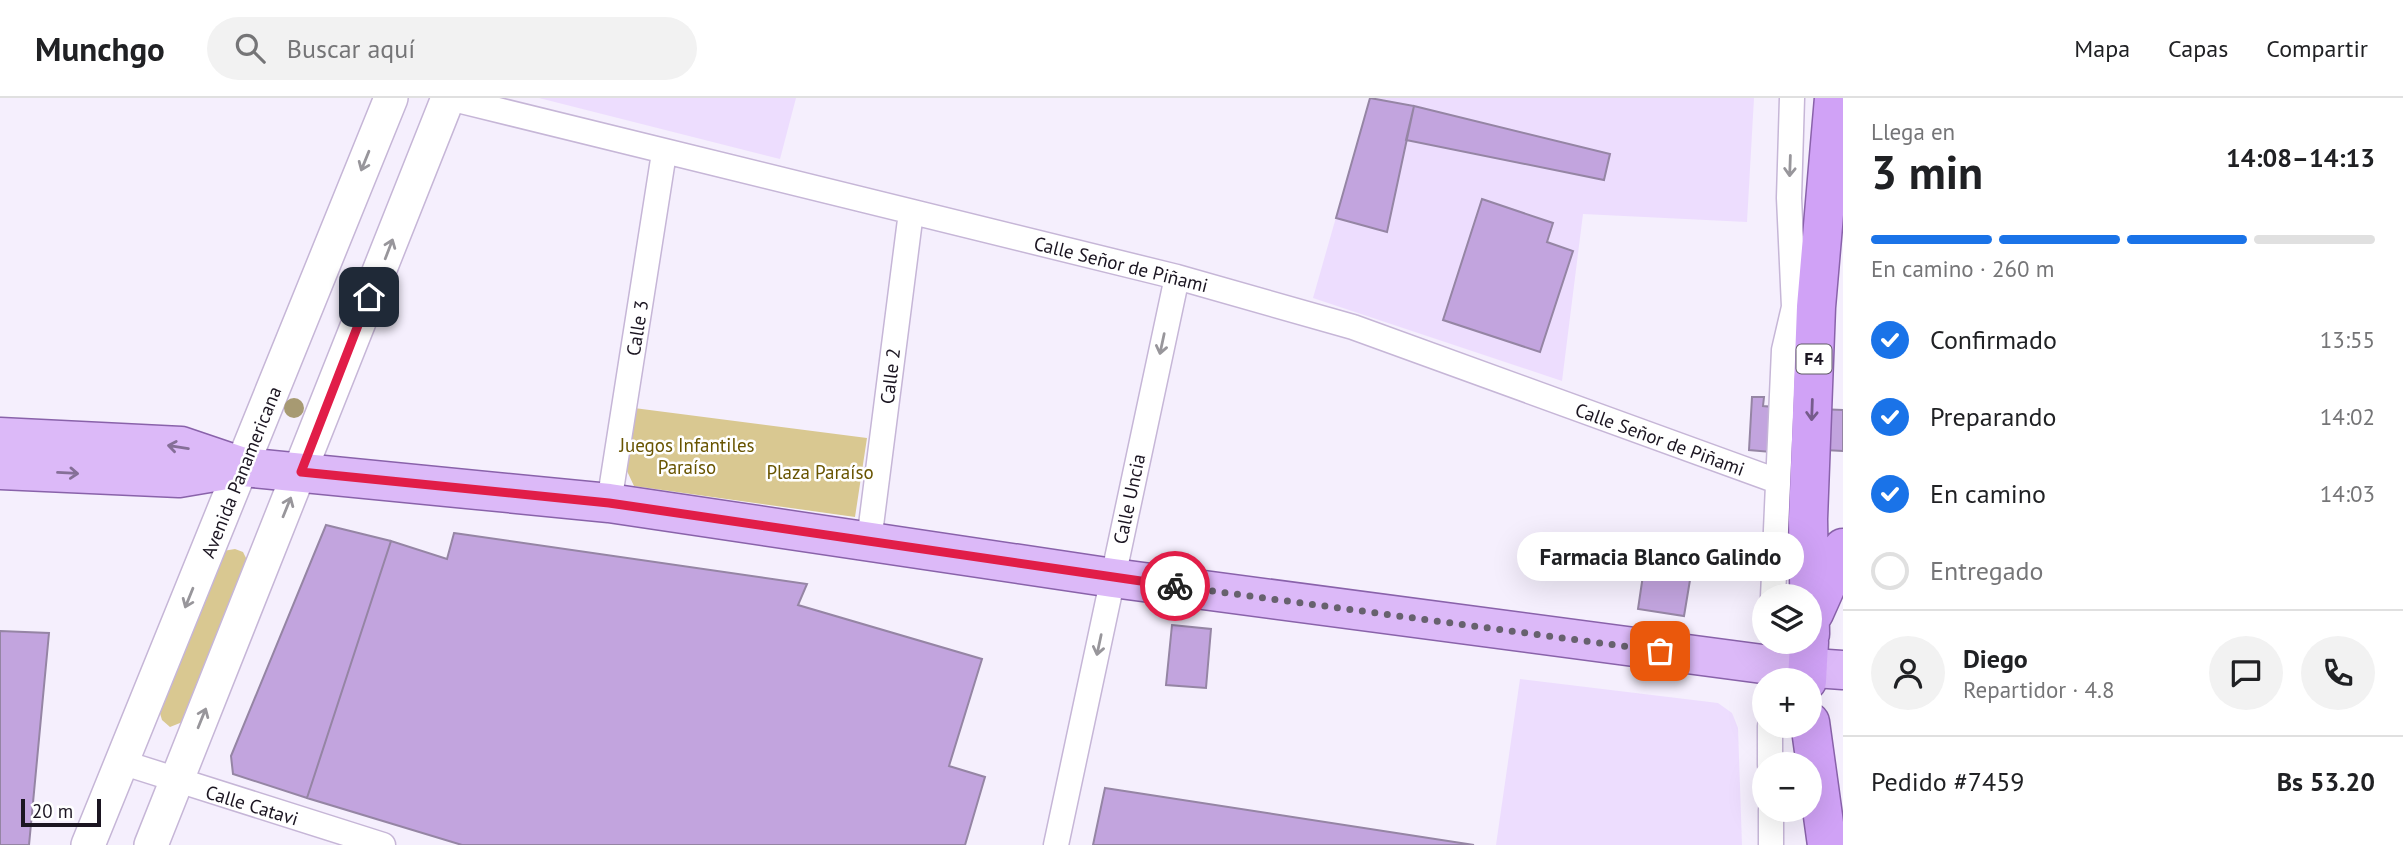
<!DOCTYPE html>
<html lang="es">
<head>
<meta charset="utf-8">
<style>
  :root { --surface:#fff; --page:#f2f2f2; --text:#202124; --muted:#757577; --line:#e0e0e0; --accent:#1a73e8 }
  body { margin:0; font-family:"PT Sans",sans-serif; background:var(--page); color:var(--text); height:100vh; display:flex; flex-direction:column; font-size:26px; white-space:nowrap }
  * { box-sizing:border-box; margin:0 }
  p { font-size:23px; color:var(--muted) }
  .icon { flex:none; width:38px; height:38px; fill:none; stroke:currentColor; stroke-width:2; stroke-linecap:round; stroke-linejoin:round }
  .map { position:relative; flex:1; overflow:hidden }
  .details { display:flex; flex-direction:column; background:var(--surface); width:560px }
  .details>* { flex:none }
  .tools { position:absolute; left:1752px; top:486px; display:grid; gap:14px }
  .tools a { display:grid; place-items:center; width:70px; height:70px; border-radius:50%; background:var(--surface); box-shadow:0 7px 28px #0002; font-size:35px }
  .scale { position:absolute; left:21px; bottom:18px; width:80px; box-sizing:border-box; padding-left:7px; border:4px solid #1b1521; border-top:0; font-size:19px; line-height:24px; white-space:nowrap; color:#1b1521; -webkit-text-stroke:5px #fff; paint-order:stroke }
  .pin { position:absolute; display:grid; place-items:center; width:60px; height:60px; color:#fff; margin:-30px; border-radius:14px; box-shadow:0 4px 10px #0006 }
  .courier { position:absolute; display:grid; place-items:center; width:70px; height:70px; margin:-35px; border:5px solid #e11d48; border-radius:50%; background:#fff; color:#222; box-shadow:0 2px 9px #0007 }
  .bubble { position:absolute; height:49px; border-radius:24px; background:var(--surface); box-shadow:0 7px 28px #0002; font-size:23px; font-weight:700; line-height:49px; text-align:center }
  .overview em { font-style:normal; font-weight:700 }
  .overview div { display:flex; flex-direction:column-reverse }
  .overview { display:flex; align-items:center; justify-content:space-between; height:119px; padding:0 28px }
  h1 { font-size:46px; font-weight:700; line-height:52px }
  .bar { display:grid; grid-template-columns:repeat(4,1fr); gap:10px 7px; align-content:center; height:84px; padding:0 28px }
  .bar i { height:9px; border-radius:5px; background:var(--line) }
  .bar .active { background:var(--accent) }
  .bar p { grid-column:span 4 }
  .line { display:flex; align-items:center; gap:18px; padding:0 28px; border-top:2px solid var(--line) }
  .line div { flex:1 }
  .round { display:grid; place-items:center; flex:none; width:74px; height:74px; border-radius:37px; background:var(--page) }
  ol { padding:0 28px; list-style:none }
  li { display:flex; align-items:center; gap:21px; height:77px }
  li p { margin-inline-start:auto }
  li .icon { padding:7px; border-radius:50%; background:var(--accent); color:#fff; stroke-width:4 }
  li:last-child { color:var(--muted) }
  li i { width:38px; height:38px; border:4px solid var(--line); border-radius:50% }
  header { display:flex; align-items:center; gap:42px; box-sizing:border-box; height:98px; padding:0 35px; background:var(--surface); border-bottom:2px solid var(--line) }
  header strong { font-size:33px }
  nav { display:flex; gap:38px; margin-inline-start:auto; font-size:24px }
  .search { width:490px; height:63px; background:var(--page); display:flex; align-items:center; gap:18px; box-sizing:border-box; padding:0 24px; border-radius:38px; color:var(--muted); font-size:26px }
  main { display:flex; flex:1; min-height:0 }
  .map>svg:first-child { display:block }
  .built { fill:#edddfe }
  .green { fill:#d9c891 }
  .building { fill:#c2a4de; stroke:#9585a4; stroke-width:2 }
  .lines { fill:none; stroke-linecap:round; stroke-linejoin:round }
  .minor-casing { stroke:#c6b6d7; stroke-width:27 }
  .secondary-casing { stroke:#c6b6d7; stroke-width:36 }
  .primary-casing { stroke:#8962aa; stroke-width:41 }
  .trunk-casing { stroke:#8962aa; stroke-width:41 }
  .minor { stroke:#fff; stroke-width:24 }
  .secondary { stroke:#fff; stroke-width:33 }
  .primary { stroke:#dcb9f8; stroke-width:38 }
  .trunk { stroke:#d0a2f6; stroke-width:38 }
  .tree { fill:#a79a72 }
  .oneway { stroke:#98969b }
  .oneway2 { stroke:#765c8c }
  .oneway3 { stroke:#856f97 }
  .done { stroke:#67616e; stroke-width:7; stroke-dasharray:0 12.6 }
  .route { stroke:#e11d48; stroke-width:9 }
  .labels { text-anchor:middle; stroke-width:5; stroke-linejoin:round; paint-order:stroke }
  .shield { fill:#fff; stroke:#5f5b64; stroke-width:2 }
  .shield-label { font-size:18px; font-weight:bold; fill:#1b1521 }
  .street-label { font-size:19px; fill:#1b1521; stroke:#fff }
  .park-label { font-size:19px; fill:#685400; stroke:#fff }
</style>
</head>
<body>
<header>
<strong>Munchgo</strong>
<div class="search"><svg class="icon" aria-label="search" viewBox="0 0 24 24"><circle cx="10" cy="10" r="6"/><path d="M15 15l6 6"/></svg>Buscar aquí</div>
<nav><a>Mapa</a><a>Capas</a><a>Compartir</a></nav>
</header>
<main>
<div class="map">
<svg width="1843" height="747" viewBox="0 0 1843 747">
  <rect width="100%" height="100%" fill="#f5effd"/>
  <path class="built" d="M539 0H796L780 61Z
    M1370 0H1754L1747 124 1583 116 1562 283 1313 200Z
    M1520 581 1718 605 1732 615 1738 630 1742 747H1496Z"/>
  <path class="green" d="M634 310 867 340 855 419 634 388 627 373Z
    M235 451 243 454 247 462 185 623 170 629 162 622 159 612 223 453Z"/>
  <path class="building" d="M1370 0 1414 8 1387 134 1336 120Z
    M1414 8 1610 56 1604 82 1406 42Z
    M1482 101 1553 125 1547 144 1573 153 1540 254 1443 222Z
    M1752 299H1764L1763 308 1774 309 1771 354 1749 352Z
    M1770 309 1843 312V353L1768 349Z
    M326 427 391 443 307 700 233 676 231 658Z
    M454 435 807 486 798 507 982 561 949 668 985 679 965 747H462L307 700 391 443 447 461Z
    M1646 457 1693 464 1684 518 1638 511Z
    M1172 527 1211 531 1206 590 1166 587Z
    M0 533 49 535 29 747H0Z
    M1105 690 1474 747H1093Z"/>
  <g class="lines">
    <g class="minor-casing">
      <path id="minor" d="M449 0 1177 179 1353 229 1777 383
        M609 405 664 55
        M869 443 911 114
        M1773 499 1784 252 1794 209 1789 100 1792 0
        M1770 628V667
        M121 664 383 747
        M1771 712V747
        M1056 747 1177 179"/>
    </g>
    <g class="secondary-casing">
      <path id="secondary" d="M88 747 391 0
        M151 747 448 0"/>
    </g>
    <g class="primary-casing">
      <path id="primary" d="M0 339 181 348 243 369 609 405 1113 480 1770 567 1843 572
        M0 372 179 380 238 370"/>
    </g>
    <g class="trunk-casing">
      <path id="trunk" d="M1814 515 1843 450
        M1810 536 1808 421 1816 209 1834 0
        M1807 583 1809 544
        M1810 624 1827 747"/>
    </g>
    <use href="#minor" class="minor"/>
    <use href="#secondary" class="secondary"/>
    <use href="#primary" class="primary"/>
    <use href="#trunk" class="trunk"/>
  </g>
  <circle class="tree" cx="294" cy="310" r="10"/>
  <defs><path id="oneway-shaft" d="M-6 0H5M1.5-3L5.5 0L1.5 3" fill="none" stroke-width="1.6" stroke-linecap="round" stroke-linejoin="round" transform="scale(1.75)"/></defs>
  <g class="oneway">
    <use href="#oneway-shaft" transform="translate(365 63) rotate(112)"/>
    <use href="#oneway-shaft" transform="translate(1790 68) rotate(92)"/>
    <use href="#oneway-shaft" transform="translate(389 151) rotate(-69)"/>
    <use href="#oneway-shaft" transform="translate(1162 246) rotate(102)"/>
    <use href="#oneway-shaft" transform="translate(287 409) rotate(-68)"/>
    <use href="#oneway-shaft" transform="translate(189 500) rotate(112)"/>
    <use href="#oneway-shaft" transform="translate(1099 547) rotate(102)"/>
    <use href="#oneway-shaft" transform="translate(202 620) rotate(-68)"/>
  </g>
  <use class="oneway2" href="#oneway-shaft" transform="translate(1812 312) rotate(92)"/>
  <g class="oneway3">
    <use href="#oneway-shaft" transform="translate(178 349) rotate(-171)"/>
    <use href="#oneway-shaft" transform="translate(68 375) rotate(3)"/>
  </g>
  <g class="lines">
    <path class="done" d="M1175 488 1660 553"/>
    <path class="route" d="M369 199 301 374 609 405 1175 488"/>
  </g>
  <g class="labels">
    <rect class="shield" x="1796.5" y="246.5" width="35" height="29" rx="5"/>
    <g class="shield-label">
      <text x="1814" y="267">F4</text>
    </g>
    <g class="street-label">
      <text transform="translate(1121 166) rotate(14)" y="7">Calle Señor de Piñami</text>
      <text transform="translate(637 230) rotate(-81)" y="7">Calle 3</text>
      <text transform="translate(890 278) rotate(-83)" y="7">Calle 2</text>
      <text transform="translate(1660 341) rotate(20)" y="7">Calle Señor de Piñami</text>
      <text transform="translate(241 374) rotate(-68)" y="7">Avenida Panamericana</text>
      <text transform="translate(1129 401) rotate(-78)" y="7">Calle Uncia</text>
      <text transform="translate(252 707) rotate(17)" y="7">Calle Catavi</text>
    </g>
    <g class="park-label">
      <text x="687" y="354">Juegos Infantiles<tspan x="687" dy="22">Paraíso</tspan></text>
      <text x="820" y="381">Plaza Paraíso</text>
    </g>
  </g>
</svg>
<div class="tools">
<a><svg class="icon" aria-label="layers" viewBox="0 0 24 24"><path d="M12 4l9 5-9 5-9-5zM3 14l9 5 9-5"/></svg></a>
<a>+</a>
<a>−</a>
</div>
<div class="scale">20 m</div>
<div class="pin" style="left:1660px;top:553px;background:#ea580c"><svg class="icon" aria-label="bag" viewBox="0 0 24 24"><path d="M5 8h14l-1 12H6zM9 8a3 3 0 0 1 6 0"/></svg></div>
<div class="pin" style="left:369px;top:199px;background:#1f2937"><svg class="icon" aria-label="home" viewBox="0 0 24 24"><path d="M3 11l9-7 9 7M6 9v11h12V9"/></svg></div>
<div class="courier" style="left:1175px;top:488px"><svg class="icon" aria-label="bike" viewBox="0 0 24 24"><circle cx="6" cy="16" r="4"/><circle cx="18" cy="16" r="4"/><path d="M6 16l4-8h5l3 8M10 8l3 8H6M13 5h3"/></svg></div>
<div class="bubble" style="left:1517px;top:434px;width:287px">Farmacia Blanco Galindo</div>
</div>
<section class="details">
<div class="overview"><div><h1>3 min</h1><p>Llega en</p></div><em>14:08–14:13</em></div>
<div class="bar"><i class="active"></i><i class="active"></i><i class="active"></i><i></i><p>En camino · 260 m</p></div>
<ol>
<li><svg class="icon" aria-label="check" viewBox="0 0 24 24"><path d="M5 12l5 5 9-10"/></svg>Confirmado<p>13:55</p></li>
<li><svg class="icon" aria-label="check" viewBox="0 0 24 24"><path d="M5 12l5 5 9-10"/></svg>Preparando<p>14:02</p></li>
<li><svg class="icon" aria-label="check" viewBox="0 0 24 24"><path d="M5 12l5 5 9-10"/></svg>En camino<p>14:03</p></li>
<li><i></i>Entregado</li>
</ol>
<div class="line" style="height:126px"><a class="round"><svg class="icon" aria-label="person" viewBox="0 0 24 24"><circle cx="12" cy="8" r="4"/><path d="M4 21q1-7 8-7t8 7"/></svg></a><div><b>Diego</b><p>Repartidor · 4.8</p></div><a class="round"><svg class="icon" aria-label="chat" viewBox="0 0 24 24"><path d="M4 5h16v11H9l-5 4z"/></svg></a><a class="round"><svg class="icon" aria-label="phone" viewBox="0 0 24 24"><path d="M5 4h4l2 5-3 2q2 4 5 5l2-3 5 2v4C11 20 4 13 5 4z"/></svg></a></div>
<div class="line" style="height:91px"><div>Pedido #7459</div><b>Bs 53.20</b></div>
</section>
</main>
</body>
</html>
